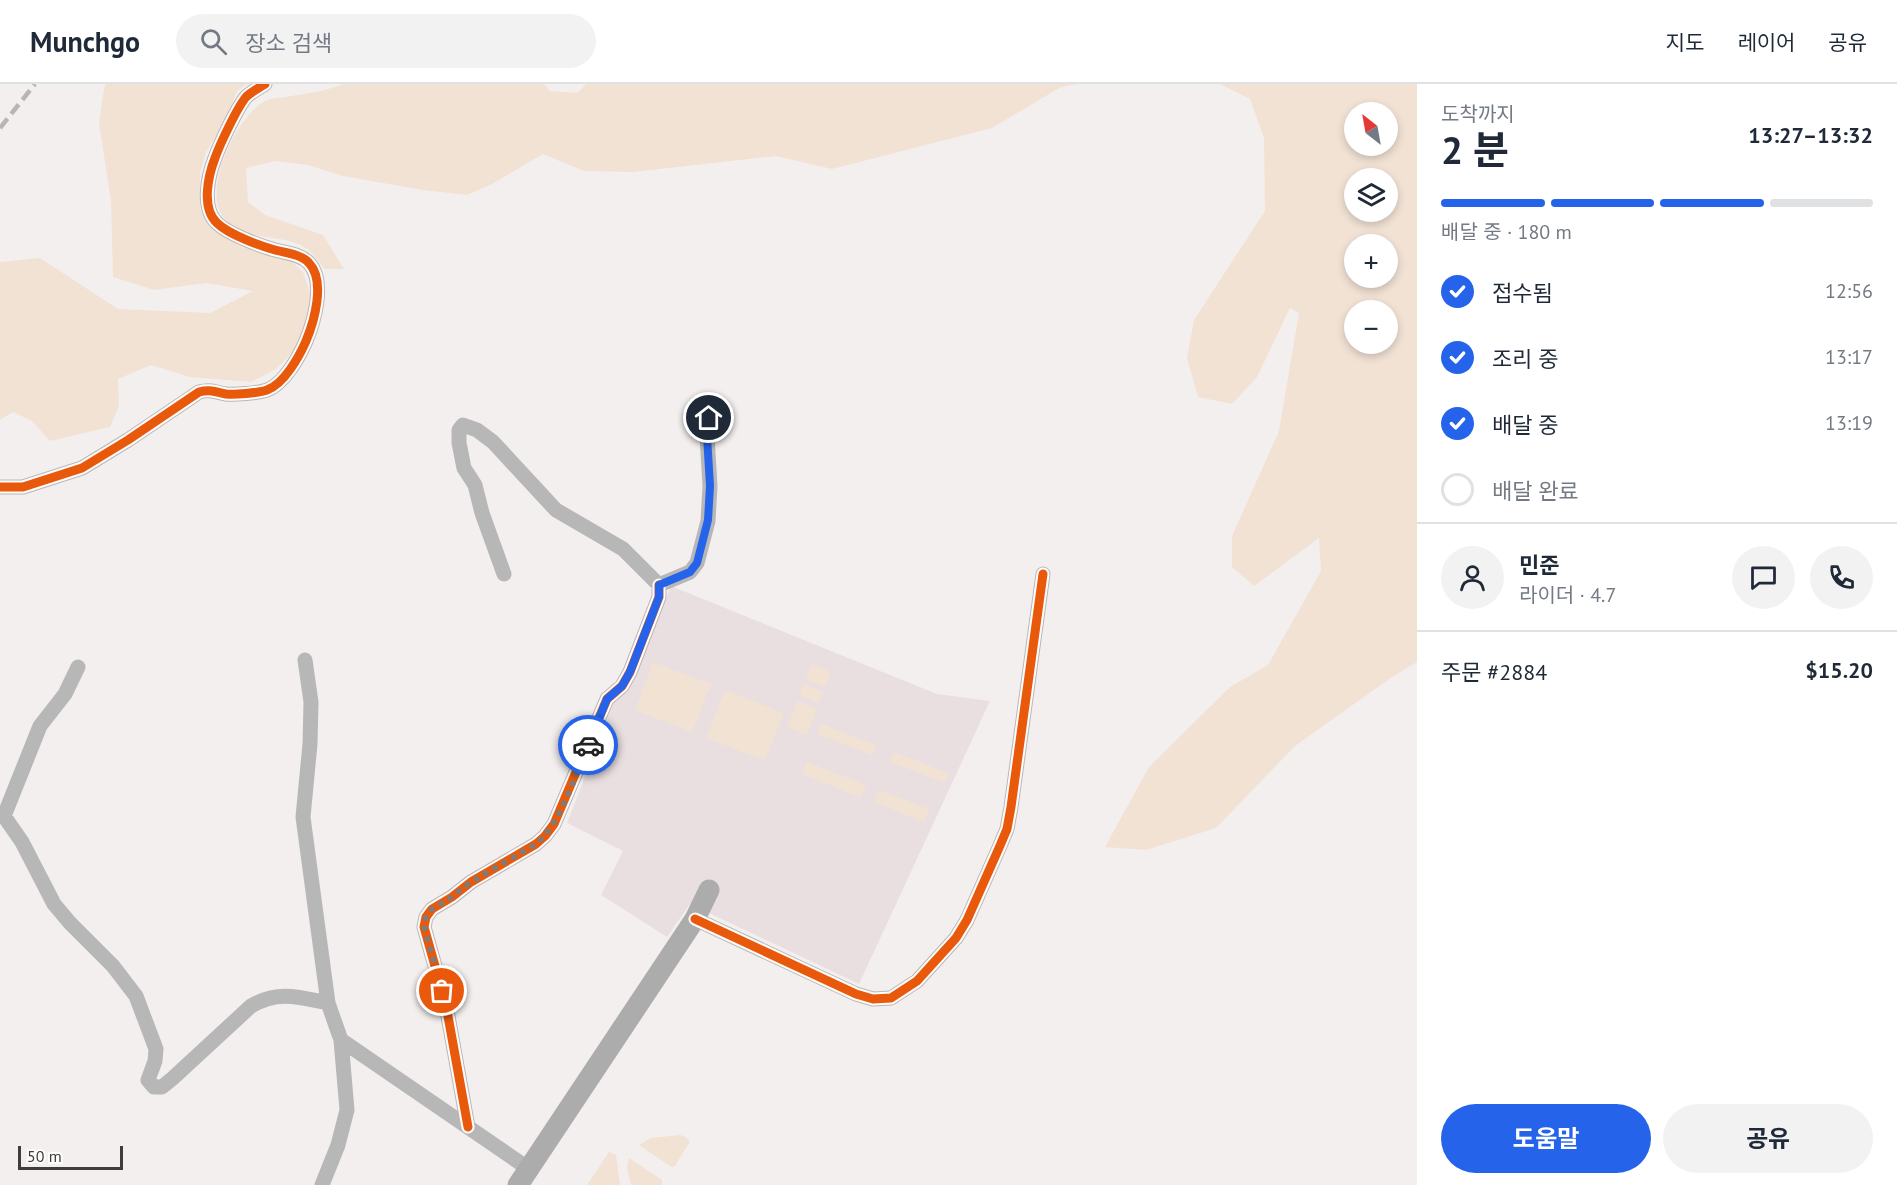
<!DOCTYPE html>
<html lang="ko">
<head>
<meta charset="utf-8">
<style>
  :root { --surface:#fff; --page:#f2f2f3; --text:#1f2937; --muted:#747a83; --line:#e0e1e3; --accent:#2563eb }
  body { margin:0; font-family:"PT Sans","Noto Sans KR",sans-serif; background:var(--page); color:var(--text); height:100vh; display:flex; flex-direction:column; font-size:22px; white-space:nowrap }
  * { box-sizing:border-box; margin:0 }
  p { font-size:20px; color:var(--muted) }
  .icon { flex:none; width:33px; height:33px; fill:none; stroke:currentColor; stroke-width:2; stroke-linecap:round; stroke-linejoin:round }
  .map { position:relative; flex:1; overflow:hidden }
  .sheet { display:flex; flex-direction:column; background:var(--surface); width:480px }
  .sheet>* { flex:none }
  .needle { width:39px; rotate:329deg }
  .buttons { position:absolute; left:1344px; top:18px; display:grid; gap:12px }
  .buttons a { display:grid; place-items:center; width:54px; height:54px; border-radius:50%; background:var(--surface); box-shadow:0 3px 9px #0003; font-size:30px }
  .scale { position:absolute; left:18px; bottom:15px; width:105px; box-sizing:border-box; padding-left:6px; border:3px solid #3f3c3c; border-top:0; font-size:16px; line-height:21px; white-space:nowrap; color:#3f3c3c; -webkit-text-stroke:4px #fffcfc; paint-order:stroke }
  .pin { position:absolute; display:grid; place-items:center; width:51px; height:51px; color:#fff; margin:-26px; border:3px solid #fff; border-radius:50%; box-shadow:0 2px 6px #0007 }
  .courier { position:absolute; display:grid; place-items:center; width:60px; height:60px; margin:-30px; border:4px solid #2563eb; border-radius:50%; background:#fff; color:#222; box-shadow:0 2px 8px #0007 }
  .summary em { font-style:normal; font-weight:700 }
  .summary div { display:flex; flex-direction:column-reverse }
  .summary { display:flex; align-items:center; justify-content:space-between; height:102px; padding:0 24px }
  h1 { font-size:39px; font-weight:700; line-height:45px }
  .bar { display:grid; grid-template-columns:repeat(4,1fr); gap:9px 6px; align-content:center; height:72px; padding:0 24px }
  .bar i { height:8px; border-radius:4px; background:var(--line) }
  .bar .selected { background:var(--accent) }
  .bar p { grid-column:span 4 }
  .line { display:flex; align-items:center; gap:15px; padding:0 24px; border-top:2px solid var(--line) }
  .line div { flex:1 }
  .round { display:grid; place-items:center; flex:none; width:63px; height:63px; border-radius:32px; background:var(--page) }
  ol { padding:0 24px; list-style:none }
  li { display:flex; align-items:center; gap:18px; height:66px }
  li p { margin-inline-start:auto }
  li .icon { padding:6px; border-radius:50%; background:var(--accent); color:#fff; stroke-width:4 }
  li:last-child { color:var(--muted) }
  li i { width:33px; height:33px; border:3px solid var(--line); border-radius:50% }
  .action { display:flex; gap:12px; margin-top:auto; padding:12px 24px }
  .action a { flex:1; height:69px; border-radius:36px; background:var(--accent); color:#fff; font-size:24px; font-weight:700; line-height:69px; text-align:center }
  .action a+a { background:var(--page); color:var(--text) }
  header { display:flex; align-items:center; gap:36px; box-sizing:border-box; height:84px; padding:0 30px; background:var(--surface); border-bottom:2px solid var(--line) }
  header strong { font-size:28px }
  nav { display:flex; gap:33px; margin-inline-start:auto; font-size:21px }
  .search { width:420px; height:54px; background:var(--page); display:flex; align-items:center; gap:15px; box-sizing:border-box; padding:0 21px; border-radius:33px; color:var(--muted); font-size:22px }
  main { display:flex; flex:1; min-height:0 }
  .map>svg:first-child { display:block }
  .built { fill:#e9dfe0 }
  .green { fill:#f1e2d4; fill-rule:evenodd }
  .lines { fill:none; stroke-linecap:round; stroke-linejoin:round }
  .minor { stroke:#b8b7b7; stroke-width:15 }
  .secondary { stroke:#acacac; stroke-width:21 }
  .rail { stroke:#b7b5b5; stroke-width:4.5; stroke-dasharray:12 6; stroke-linecap:butt }
  .cycleway-casing { stroke:#fffcfc; stroke-width:13 }
  .cycleway { stroke:#e8590c; stroke-width:9 }
  .done { stroke:#7e7b7b; stroke-width:6; stroke-dasharray:0 10.8 }
  .route { stroke:#2563eb; stroke-width:8 }
</style>
</head>
<body>
<header>
<strong>Munchgo</strong>
<div class="search"><svg class="icon" aria-label="search" viewBox="0 0 24 24"><circle cx="10" cy="10" r="6"/><path d="M15 15l6 6"/></svg>장소 검색</div>
<nav><a>지도</a><a>레이어</a><a>공유</a></nav>
</header>
<main>
<div class="map">
<svg width="1417" height="1101" viewBox="0 0 1417 1101">
  <rect width="100%" height="100%" fill="#f3efef"/>
  <path class="built" d="M671 502 937 610 990 617 859 900 690 820 667 853 601 811 623 767 567 739 614 618 629 605Z"/>
  <path class="green" d="M106 0H247L237 7 228 31 206 68 200 89V125L208 140 241 163 289 175 303 188 313 217 296 265 276 285 251 298 190 293 151 281 118 295 119 322 110 343 50 357 32 337 13 328 0 336V178L40 174 118 225 210 229 253 207 206 199 154 206 113 193 111 117 99 39 104 5Z
    M344 0H544L550 7 577 9 586 0H1077L1061 3 992 44 832 85 776 72 633 88 584 87 543 70 492 100 467 111 423 106 343 92 308 81 275 77 246 84 248 118 265 131 323 151 344 185H325C319 179 313 169 306 164 287 152 260 156 240 146 236 143 228 139 225 135 199 109 238 29 267 16 272 14 280 14 285 13 305 10 326 7 344 0Z
    M1220 0H1417V578L1392 593 1295 662 1216 744 1146 766 1105 763 1149 683 1230 603 1268 581 1321 487 1319 454 1254 502 1232 483V452L1279 347 1299 229 1290 224 1257 293 1232 320 1198 313 1187 274 1194 236 1265 127 1264 54 1250 15ZM1354 28H1388V62H1354ZM1354 94H1388V128H1354ZM1354 160H1388V194H1354ZM1354 226H1388V260H1354Z
    M653 578 711 600 692 648 635 626Z
    M812 580 831 588 825 603 806 596Z
    M804 600 823 608 819 619 799 611Z
    M725 606 784 629 765 676 706 654Z
    M797 617 817 625 807 651 787 643Z
    M821 640 876 661 872 671 817 650Z
    M894 668 949 689 945 699 890 678Z
    M807 678 866 701 861 714 802 690Z
    M879 706 929 725 924 738 874 718Z
    M680 1051 686 1053 690 1058 674 1083 670 1082 639 1061 651 1054Z
    M609 1068 616 1071 620 1101H587Z
    M629 1074 662 1096V1101H631L627 1084Z"/>
  <g class="lines">
    <path class="minor" d="M0 403H23L82 384 128 356 199 308C210 305 215 308 226 310 233 311 259 309 267 306 284 300 299 273 306 257 314 238 326 197 309 179 301 170 286 169 275 166 260 162 228 150 217 139 201 124 208 92 215 74 220 60 237 24 246 13 251 8 259 4 265 0
      M504 490 482 429 475 401 464 384 459 359V346L463 341 477 346 493 358 556 426 623 465 659 501 690 488 697 479 708 437 710 402 707 352 709 334
      M305 576 311 618 310 660 303 733 328 919 341 956 347 1026 338 1061 322 1101
      M0 731 4 732 22 758 54 820 70 839 113 882 136 912 156 965 155 977 148 996 154 1003H162L173 994 251 922C278 906 299 913 328 919
      M4 732 40 642 65 610 78 583
      M695 835 856 910 873 915 891 914 917 897 956 854 967 836 999 764 1007 745 1011 723 1043 490
      M341 956 529 1085
      M468 1043 446 921 424 843 426 833 432 825 452 813 471 798 536 760 545 752 554 740 607 615 622 602 630 588 659 513V501"/>
    <path class="secondary" d="M518 1101 695 835 709 806"/>
    <path class="rail" d="M0 44 35 0"/>
    <g class="cycleway-casing">
      <path id="cycleway" d="M0 403H23L82 384 128 356 199 308C210 305 215 308 226 310 233 311 259 309 267 306 284 300 299 273 306 257 314 238 326 197 309 179 301 170 286 169 275 166 260 162 228 150 217 139 201 124 208 92 215 74 220 60 237 24 246 13 251 8 259 4 265 0
        M695 835 856 910 873 915 891 914 917 897 956 854 967 836 999 764 1007 745 1011 723 1043 490
        M468 1043 446 921 424 843 426 833 432 825 452 813 471 798 536 760 545 752 554 740 607 615 622 602 630 588 659 513V501"/>
    </g>
    <use href="#cycleway" class="cycleway"/>
  </g>
  <g class="lines">
    <path class="done" d="M442 907 424 843 426 833 432 825 452 813 471 798 536 760C562 737 574 693 588 661"/>
    <path class="route" d="M588 661 607 615 622 602 630 588 659 513V501L690 488 697 479 708 436 710 402 707 352 709 334"/>
  </g>
</svg>
<div class="buttons">
<a><svg class="needle" viewBox="-14 -14 28 28"><path d="M0-13l5 13h-10z" fill="#e53935"/><path d="M0 13l5-13h-10z" fill="#747a83"/></svg></a>
<a><svg class="icon" aria-label="layers" viewBox="0 0 24 24"><path d="M12 4l9 5-9 5-9-5zM3 14l9 5 9-5"/></svg></a>
<a>+</a>
<a>−</a>
</div>
<div class="scale">50 m</div>
<div class="pin" style="left:442px;top:907px;background:#ea580c"><svg class="icon" aria-label="bag" viewBox="0 0 24 24"><path d="M5 8h14l-1 12H6zM9 8a3 3 0 0 1 6 0"/></svg></div>
<div class="pin" style="left:709px;top:334px;background:#1f2937"><svg class="icon" aria-label="home" viewBox="0 0 24 24"><path d="M3 11l9-7 9 7M6 9v11h12V9"/></svg></div>
<div class="courier" style="left:588px;top:661px"><svg class="icon" aria-label="car" viewBox="0 0 24 24"><path d="M5 17H2v-5l4-1 3-4h7l3 4 3 1v5h-3M9 17h6M6 11h13"/><circle cx="7" cy="17" r="2"/><circle cx="17" cy="17" r="2"/></svg></div>
</div>
<section class="sheet">
<div class="summary"><div><h1>2 분</h1><p>도착까지</p></div><em>13:27–13:32</em></div>
<div class="bar"><i class="selected"></i><i class="selected"></i><i class="selected"></i><i></i><p>배달 중 · 180 m</p></div>
<ol>
<li><svg class="icon" aria-label="check" viewBox="0 0 24 24"><path d="M5 12l5 5 9-10"/></svg>접수됨<p>12:56</p></li>
<li><svg class="icon" aria-label="check" viewBox="0 0 24 24"><path d="M5 12l5 5 9-10"/></svg>조리 중<p>13:17</p></li>
<li><svg class="icon" aria-label="check" viewBox="0 0 24 24"><path d="M5 12l5 5 9-10"/></svg>배달 중<p>13:19</p></li>
<li><i></i>배달 완료</li>
</ol>
<div class="line" style="height:108px"><a class="round"><svg class="icon" aria-label="person" viewBox="0 0 24 24"><circle cx="12" cy="8" r="4"/><path d="M4 21q1-7 8-7t8 7"/></svg></a><div><b>민준</b><p>라이더 · 4.7</p></div><a class="round"><svg class="icon" aria-label="chat" viewBox="0 0 24 24"><path d="M4 5h16v11H9l-5 4z"/></svg></a><a class="round"><svg class="icon" aria-label="phone" viewBox="0 0 24 24"><path d="M5 4h4l2 5-3 2q2 4 5 5l2-3 5 2v4C11 20 4 13 5 4z"/></svg></a></div>
<div class="line" style="height:78px"><div>주문 #2884</div><b>$15.20</b></div>
<div class="action"><a>도움말</a><a>공유</a></div>
</section>
</main>
</body>
</html>
